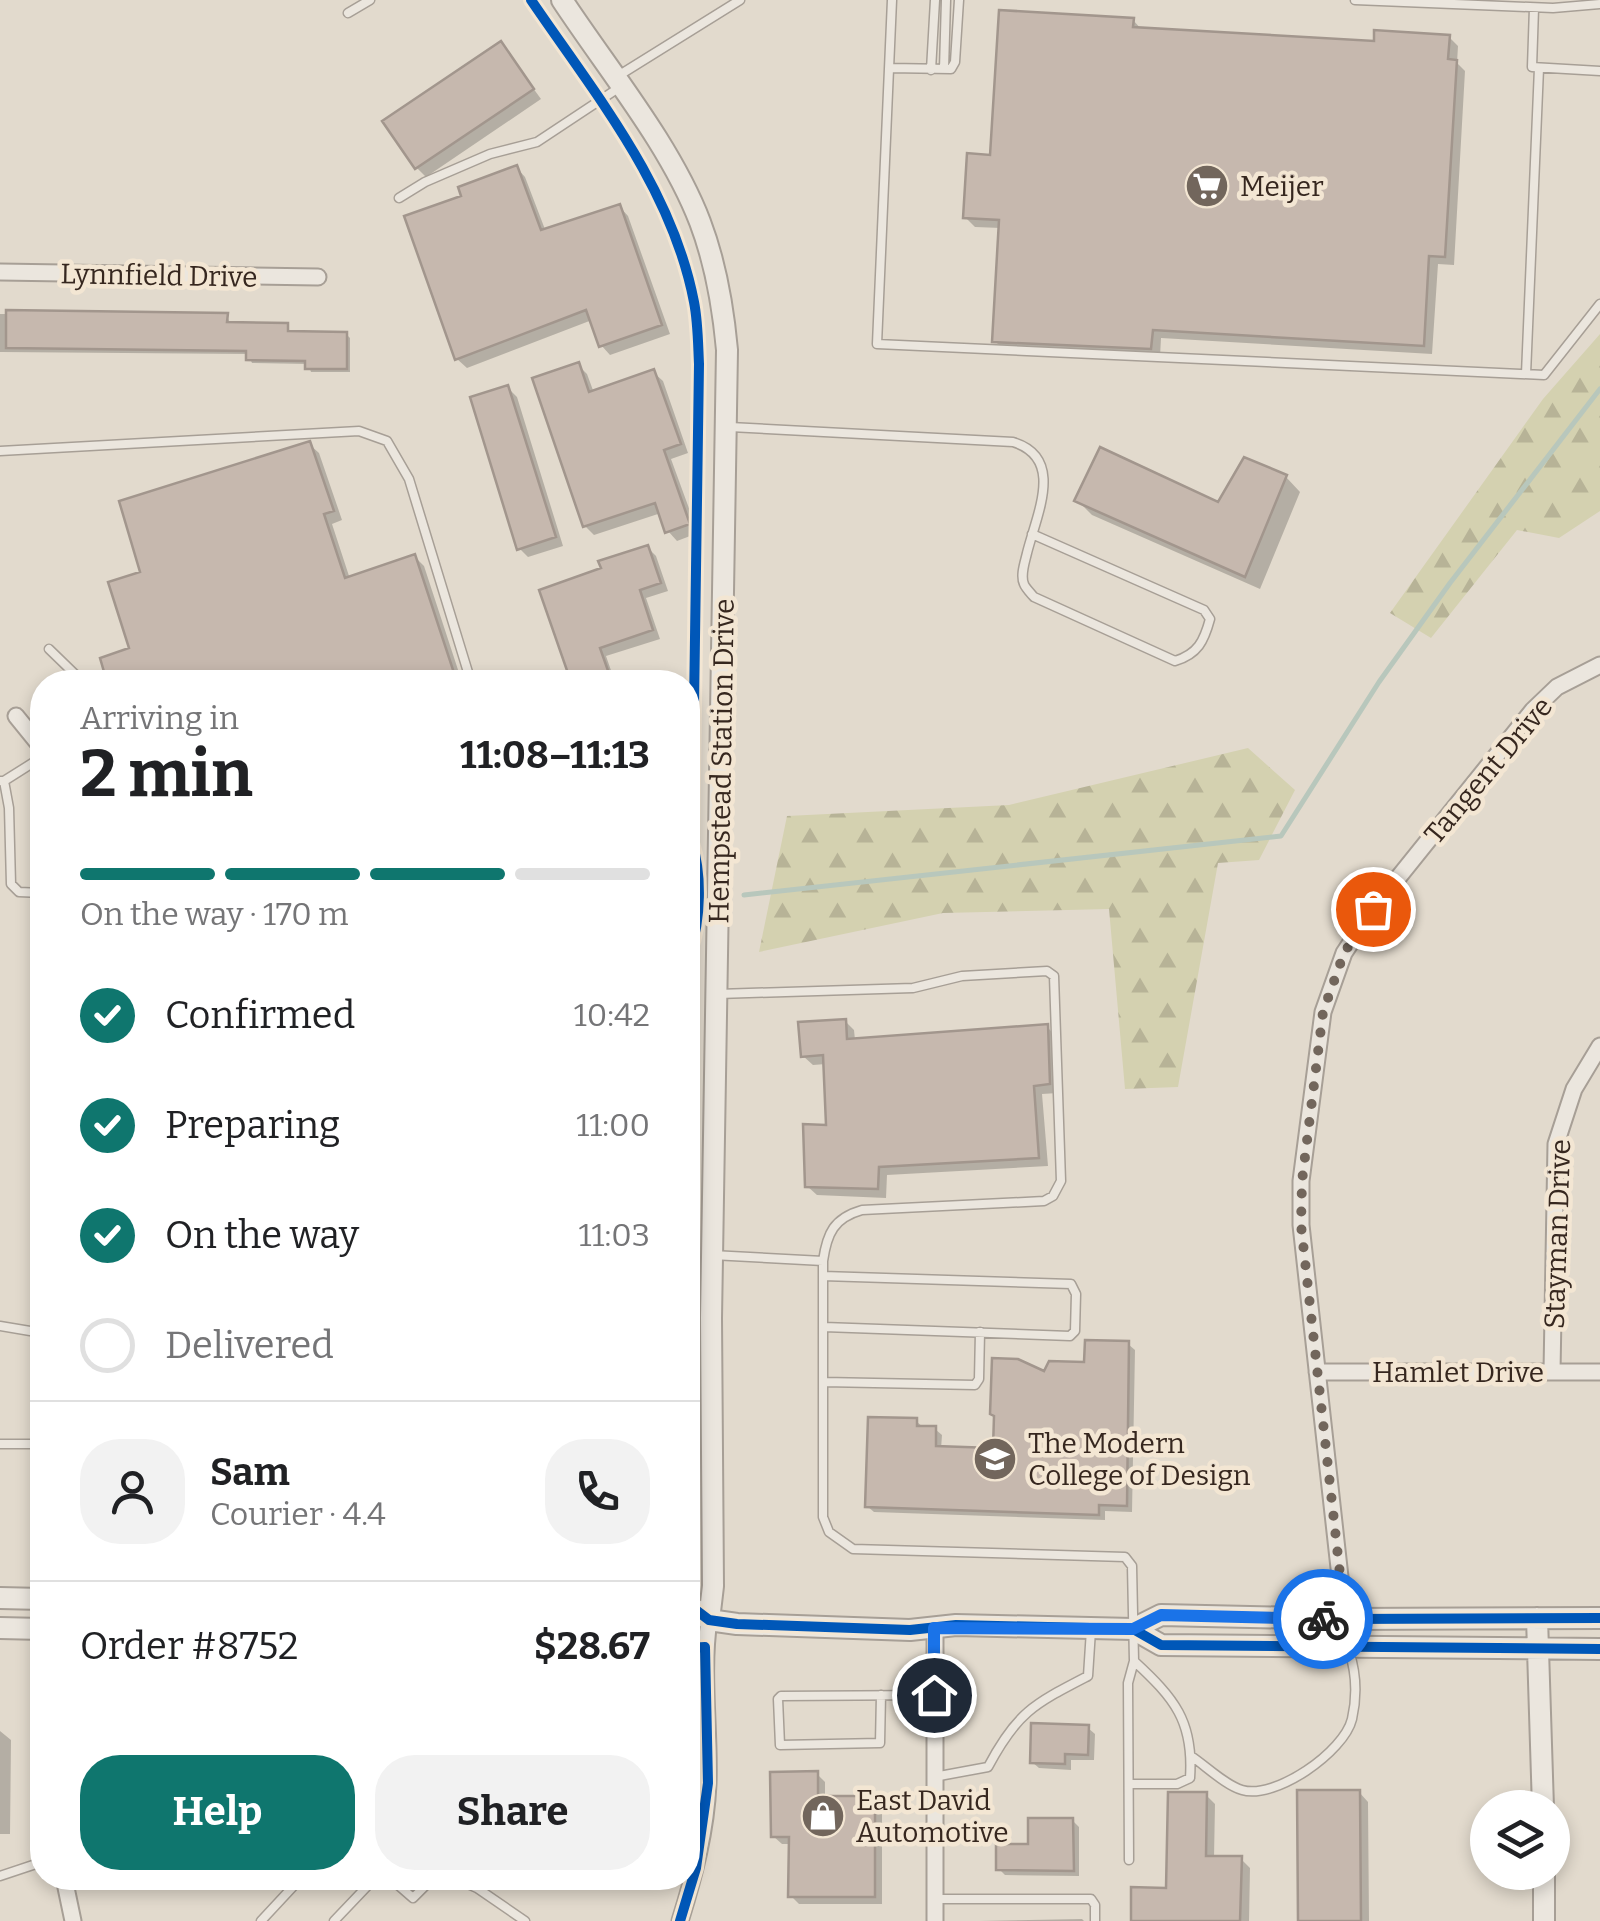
<!DOCTYPE html>
<html lang="en">
<head>
<meta charset="utf-8">
<style>
  :root { --surface:#fff; --page:#f2f2f2; --text:#202124; --muted:#757577; --line:#e0e0e0; --accent:#0f766e }
  body { margin:0; font-family:Bitter,serif; background:var(--page); color:var(--text); height:100vh; display:flex; flex-direction:column; font-size:38px; white-space:nowrap }
  * { box-sizing:border-box; margin:0 }
  p { font-size:32px; color:var(--muted) }
  .icon { flex:none; width:55px; height:55px; fill:none; stroke:currentColor; stroke-width:2; stroke-linecap:round; stroke-linejoin:round }
  .map { position:relative; flex:1; overflow:hidden }
  .details { position:absolute; left:30px; top:670px; width:670px; height:1220px; display:flex; flex-direction:column; background:var(--surface); border-radius:40px; box-shadow:0 5px 15px #0003 }
  .details>* { flex:none }
  .fabs { position:absolute; left:1470px; top:1790px; display:grid; gap:20px }
  .fabs a { display:grid; place-items:center; width:100px; height:100px; border-radius:50%; background:var(--surface); box-shadow:0 5px 15px #0003; font-size:50px }
  .pin { position:absolute; display:grid; place-items:center; width:85px; height:85px; color:#fff; margin:-42px; border:5px solid #fff; border-radius:50%; box-shadow:0 2px 10px #0007 }
  .courier { position:absolute; display:grid; place-items:center; width:100px; height:100px; margin:-50px; border:8px solid #1a73e8; border-radius:50%; background:#fff; color:#222; box-shadow:0 2px 12px #0007 }
  .overview em { font-style:normal; font-weight:700 }
  .overview div { display:flex; flex-direction:column-reverse }
  .overview { display:flex; align-items:center; justify-content:space-between; height:170px; padding:0 50px }
  h1 { font-size:65px; font-weight:700; line-height:75px }
  .bar { display:grid; grid-template-columns:repeat(4,1fr); gap:15px 10px; align-content:center; height:120px; padding:0 50px }
  .bar i { height:12px; border-radius:8px; background:var(--line) }
  .bar .on { background:var(--accent) }
  .bar p { grid-column:span 4 }
  .line { display:flex; align-items:center; gap:25px; padding:0 50px; border-top:2px solid var(--line) }
  .line div { flex:1 }
  .round { display:grid; place-items:center; flex:none; width:105px; height:105px; border-radius:40px; background:var(--page) }
  ol { padding:0 50px; list-style:none }
  li { display:flex; align-items:center; gap:30px; height:110px }
  li p { margin-inline-start:auto }
  li .icon { padding:10px; border-radius:50%; background:var(--accent); color:#fff; stroke-width:4 }
  li:last-child { color:var(--muted) }
  li i { width:55px; height:55px; border:5px solid var(--line); border-radius:50% }
  .primary-button { display:flex; gap:20px; margin-top:auto; padding:20px 50px }
  .primary-button a { flex:1; height:115px; border-radius:40px; background:var(--accent); color:#fff; font-size:40px; font-weight:700; line-height:115px; text-align:center }
  .primary-button a+a { background:var(--page); color:var(--text) }
  .map>svg:first-child { display:block }
  .forest { fill:url(#forest-firs) }
  .shadow { fill:#0003 }
  .lines { fill:none; stroke-linecap:round; stroke-linejoin:round }
  .stream { stroke:#b8c7bc; stroke-width:5 }
  .building { fill:#c6b8ae; stroke:#a2968d; stroke-width:2.5 }
  .service-casing { stroke:#a79f96; stroke-width:11 }
  .minor-casing { stroke:#a79f96; stroke-width:19 }
  .tertiary-casing { stroke:#a79f96; stroke-width:24 }
  .service { stroke:#ebe6de; stroke-width:8 }
  .minor { stroke:#ebe6de; stroke-width:15 }
  .tertiary { stroke:#ebe6de; stroke-width:20 }
  .cycleway-casing { stroke:#f3e6d3; stroke-width:16 }
  .cycleway { stroke:#0057b8; stroke-width:10 }
  .done { stroke:#72665c; stroke-width:10; stroke-dasharray:0 18 }
  .route { stroke:#1a73e8; stroke-width:12 }
  .labels { text-anchor:middle; stroke-width:9; stroke-linejoin:round; paint-order:stroke }
  .poi-label { font-size:28px; fill:#36271f; stroke:#f3e6d3; text-anchor:start }
  .street-label { font-size:28px; fill:#36271f; stroke:#f3e6d3 }
</style>
</head>
<body>
<div class="map">
<svg width="1600" height="1921" viewBox="0 0 1600 1921">
  <defs>
    <pattern id="forest-firs" width="22" height="20" patternUnits="userSpaceOnUse" patternTransform="scale(2.5)"><rect width="22" height="20" fill="#d4d1b0"/><path d="M5 1l3.5 6h-7zM16 11l3.5 6h-7z" fill="#b7b397"/></pattern>
  </defs>
  <rect width="100%" height="100%" fill="#e2dacd"/>
  <path class="forest" d="M1600 334V511L1559 538 1517 530 1431 638 1390 613 1543 399Z
    M1248 748 1295 790 1259 860 1218 863 1178 1087 1125 1089 1109 909 943 913 759 952 787 816 1009 805Z"/>
  <path class="shadow" d="M1133 20 1142 30 1376 44 1449 37 1458 46 1457 63 1465 71 1454 265 1438 264 1432 354 1161 338 1160 357 1004 350 995 341 1001 228 975 227 965 217 993 157Z
    M501 44 541 99 426 177 417 168Z
    M516 167 525 177 546 232 619 206 628 216 670 334 610 355 601 345 592 320 467 368 457 359Z
    M0 314 227 315 230 324 287 325 291 334H346L350 338V372H311L308 364 252 363 248 354 0 352Z
    M578 365 587 374 594 393 653 372 663 381 688 453 671 459 698 533 677 541 668 531 661 513 594 535 585 526Z
    M508 388 517 397 563 546 528 557 519 548Z
    M309 444 319 453 342 520 332 524 350 579 415 557 424 566 462 682H110L103 659 132 650 143 573Z
    M1246 460 1286 477 1300 492 1260 589 1092 515 1077 500 1219 505Z
    M648 548 656 556 668 591 646 598 660 639 606 656 615 682H574L542 591 604 570Z
    M845 1021 854 1030 855 1040 1047 1027 1056 1036 1058 1093 1042 1094 1048 1166 887 1175 886 1198 817 1195 807 1186 828 1128 826 1064 813 1065 803 1056Z
    M1128 1344 1135 1350 1132 1512 1105 1511V1520L874 1512 867 1506 916 1421 924 1428 935 1429 942 1435 941 1449 995 1451 1045 1374 1086 1364Z
    M1088 1728 1095 1734 1094 1760H1071V1770L1039 1768 1032 1762Z
    M0 1731 11 1740 10 1834H0Z
    M817 1774 825 1782V1799L874 1798 882 1806V1904H799L791 1896V1844H782L773 1836Z
    M1359 1792 1368 1802 1369 1921H1300Z
    M1206 1795 1215 1804 1214 1858 1241 1859 1250 1868 1249 1921H1133L1168 1891Z
    M1072 1820 1079 1827V1876L1005 1875 999 1869Z
    M1082 1919 1084 1921H979Z"/>
  <g class="lines">
    <path class="stream" d="M688 895 692 893
      M744 895 1281 836 1379 682 1450 583 1600 389"/>
  </g>
  <path class="building" d="M999 10 1134 18 1133 27 1374 41V30L1450 35 1448 59 1457 60 1445 257 1429 256 1424 346 1153 330 1151 349 992 342 999 220 963 218 967 153 990 155Z
    M501 41 534 89 415 169 382 121Z
    M517 165 541 230 620 204 662 325 599 347 586 310 455 360 404 216 461 196 458 187Z
    M6 310 228 313 227 322 288 323V331L347 332V369H305V361L246 360V351L6 348Z
    M579 362 589 392 654 369 681 444 664 450 690 524 665 533 655 503 583 527 532 378Z
    M508 385 556 537 517 550 470 397Z
    M310 441 334 511 324 514 345 578 415 554 457 682H107L100 658 129 648 108 582 140 572 119 501Z
    M1100 447 1218 502 1244 457 1287 475 1245 577 1074 501Z
    M648 545 661 583 640 590 653 630 600 648 612 682H571L539 590 601 568 598 561Z
    M846 1019 847 1039 1048 1024 1050 1084 1034 1086 1039 1158 879 1167 878 1189 805 1187 803 1124 826 1125 823 1055 801 1057 798 1022Z
    M1085 1340 1129 1341 1127 1506 1099 1505V1515L865 1507 868 1417 917 1418V1426H936V1446L993 1448 994 1416 990 1414 992 1358 1018 1359 1044 1371 1049 1361 1084 1362Z
    M1031 1723 1089 1725 1088 1755 1065 1754V1764L1030 1763Z
    M818 1771V1796H875V1897H788L789 1837H771L770 1772Z
    M1297 1790H1360L1361 1921H1298Z
    M1168 1792H1207L1206 1856H1242L1240 1921H1131V1887L1166 1888Z
    M1028 1818H1073L1074 1871 996 1870V1844H1028Z"/>
  <g class="lines">
    <g class="service-casing">
      <path id="service" d="M892 0 877 344 1544 375 1600 304
        M1355 0 1553 8 1600 4
        M1534 8 1532 67 1600 71
        M348 13 370 0
        M889 68 951 69 955 62 959 0
        M944 69 946 0
        M931 70 935 0
        M618 76 740 0
        M399 198 425 182 490 154 537 142 620 87
        M1526 374 1539 68
        M730 427 1013 442C1065 458 1037 513 1027 553 1025 562 1020 575 1024 584 1024 586 1033 596 1034 597L1175 661C1198 654 1204 641 1210 619L1204 610 1032 534
        M0 451 359 431 387 441 409 479 471 682
        M49 649 83 682
        M0 781H4L9 808 11 884 19 892 42 893
        M4 781 42 757
        M712 1255 823 1261C827 1233 834 1218 862 1210L1044 1201 1053 1196 1061 1181 1054 976 1047 971 962 976 913 988 718 994
        M823 1261V1517L829 1532 853 1549 1125 1557 1132 1566 1134 1661 1128 1683 1129 1860
        M823 1276 1071 1284 1076 1294 1075 1331 1070 1336 824 1327
        M0 1326 42 1333
        M824 1382 975 1385 979 1379 980 1332
        M0 1444H42
        M881 1695 880 1743 780 1745 778 1699 781 1696 934 1695
        M1191 1756C1206 1766 1225 1785 1242 1790 1275 1800 1344 1752 1352 1719 1357 1697 1356 1672 1349 1651
        M934 1777 988 1767C1017 1712 1034 1704 1088 1676L1091 1630
        M1129 1784H1177L1190 1778C1194 1721 1174 1698 1134 1661
        M0 1876 42 1862
        M390 1878 413 1898 433 1878
        M454 1878 477 1888 525 1921
        M935 1899H1091L1095 1905V1921
        M261 1921 301 1878
        M334 1921 375 1878"/>
    </g>
    <g class="minor-casing">
      <path id="minor" d="M0 272 318 277
        M16 716 42 748
        M1317 1372H1600
        M1552 1372 1556 1144 1574 1089 1600 1046
        M935 1627V1921
        M1348 1649 1301 1225V1181L1323 1012 1344 953 1373 909 1533 710 1557 687 1600 665
        M64 1878 73 1921
        M680 1921C694 1876 706 1831 708 1784 710 1729 701 1675 709 1620"/>
    </g>
    <g class="tertiary-casing">
      <path id="tertiary" d="M562 0C608 70 670 144 700 222 716 264 723 306 727 350L711 1318 713 1586 709 1620
        M0 1598 42 1599
        M688 1604 709 1620 737 1624 910 1630 956 1625 1133 1629 1161 1615 1345 1619 1600 1618
        M1537 1618 1543 1808
        M0 1628 42 1629
        M1133 1629 1161 1645 1600 1649
        M1544 1872V1921"/>
    </g>
    <use href="#service" class="service"/>
    <use href="#minor" class="minor"/>
    <use href="#tertiary" class="tertiary"/>
    <g class="cycleway-casing">
      <path id="cycleway" d="M531 0C595 94 672 187 694 302 698 322 698 344 699 364L692 843C702 874 701 920 690 951L688 1151
        M688 1604 709 1620 737 1624 910 1630 956 1625 1133 1629 1161 1615 1345 1619 1600 1618
        M1133 1629 1161 1645 1600 1649
        M680 1921 696 1868 708 1783 705 1647 688 1648"/>
    </g>
    <use href="#cycleway" class="cycleway"/>
  </g>
  <g class="lines">
    <path class="done" d="M1323 1619H1345L1301 1225 1302 1181 1323 1012 1344 953 1373 909"/>
    <path class="route" d="M934 1695V1628L1133 1629 1161 1615 1323 1619"/>
  </g>
  <defs>
    <g id="supermarket-disc" transform="scale(2.25)"><circle r="9.5" fill="#72665c" stroke="#f3e6d3"/><path d="M-6-5.5h2.5l.6 2H6L4.5 2H-2.5L-4.4-4H-6ZM-1.5 3.2a1.3 1.3 0 1 0 .1 0ZM3 3.2a1.3 1.3 0 1 0 .1 0Z" fill="#fff"/></g>
    <g id="university-disc" transform="scale(2.25)"><circle r="9.5" fill="#72665c" stroke="#f3e6d3"/><path d="M0-5L7-2L0 1L-7-2ZM-4 1L0 2.5L4 1V4Q0 6-4 4Z" fill="#fff"/></g>
    <g id="shop-disc" transform="scale(2.25)"><circle r="9.5" fill="#72665c" stroke="#f3e6d3"/><path d="M-5-2.5h2.3a2.7 3.5 0 0 1 5.4 0H5L5.5 6h-11ZM-1.5-2.5h3a1.5 2.3 0 0 0-3 0Z" fill="#fff"/></g>
  </defs>
  <g fill-rule="evenodd">
    <use href="#supermarket-disc" x="1207" y="186"/>
    <use href="#university-disc" x="995" y="1459"/>
    <use href="#shop-disc" x="823" y="1816"/>
  </g>
  <g class="labels">
    <g class="poi-label">
      <text x="1240" y="196">Meijer</text>
      <text x="1028" y="1453">The Modern<tspan x="1028" dy="32">College of Design</tspan></text>
      <text x="856" y="1810">East David<tspan x="856" dy="32">Automotive</tspan></text>
    </g>
    <g class="street-label">
      <text transform="translate(159 275) rotate(1)" y="10">Lynnfield Drive</text>
      <text transform="translate(721 761) rotate(-89)" y="10">Hempstead Station Drive</text>
      <text transform="translate(1488 770) rotate(-50)" y="10">Tangent Drive</text>
      <text transform="translate(1557 1234) rotate(-88)" y="10">Stayman Drive</text>
      <text x="1458" y="1382">Hamlet Drive</text>
    </g>
  </g>
</svg>
<div class="fabs">
<a><svg class="icon" aria-label="layers" viewBox="0 0 24 24"><path d="M12 4l9 5-9 5-9-5zM3 14l9 5 9-5"/></svg></a>
</div>
<div class="pin" style="left:1373px;top:909px;background:#ea580c"><svg class="icon" aria-label="bag" viewBox="0 0 24 24"><path d="M5 8h14l-1 12H6zM9 8a3 3 0 0 1 6 0"/></svg></div>
<div class="pin" style="left:934px;top:1695px;background:#1f2937"><svg class="icon" aria-label="home" viewBox="0 0 24 24"><path d="M3 11l9-7 9 7M6 9v11h12V9"/></svg></div>
<div class="courier" style="left:1323px;top:1619px"><svg class="icon" aria-label="bike" viewBox="0 0 24 24"><circle cx="6" cy="16" r="4"/><circle cx="18" cy="16" r="4"/><path d="M6 16l4-8h5l3 8M10 8l3 8H6M13 5h3"/></svg></div>
<section class="details">
<div class="overview"><div><h1>2 min</h1><p>Arriving in</p></div><em>11:08–11:13</em></div>
<div class="bar"><i class="on"></i><i class="on"></i><i class="on"></i><i></i><p>On the way · 170 m</p></div>
<ol>
<li><svg class="icon" aria-label="check" viewBox="0 0 24 24"><path d="M5 12l5 5 9-10"/></svg>Confirmed<p>10:42</p></li>
<li><svg class="icon" aria-label="check" viewBox="0 0 24 24"><path d="M5 12l5 5 9-10"/></svg>Preparing<p>11:00</p></li>
<li><svg class="icon" aria-label="check" viewBox="0 0 24 24"><path d="M5 12l5 5 9-10"/></svg>On the way<p>11:03</p></li>
<li><i></i>Delivered</li>
</ol>
<div class="line" style="height:180px"><a class="round"><svg class="icon" aria-label="person" viewBox="0 0 24 24"><circle cx="12" cy="8" r="4"/><path d="M4 21q1-7 8-7t8 7"/></svg></a><div><b>Sam</b><p>Courier · 4.4</p></div><a class="round"><svg class="icon" aria-label="phone" viewBox="0 0 24 24"><path d="M5 4h4l2 5-3 2q2 4 5 5l2-3 5 2v4C11 20 4 13 5 4z"/></svg></a></div>
<div class="line" style="height:130px"><div>Order #8752</div><b>$28.67</b></div>
<div class="primary-button"><a>Help</a><a>Share</a></div>
</section>
</div>
</body>
</html>
